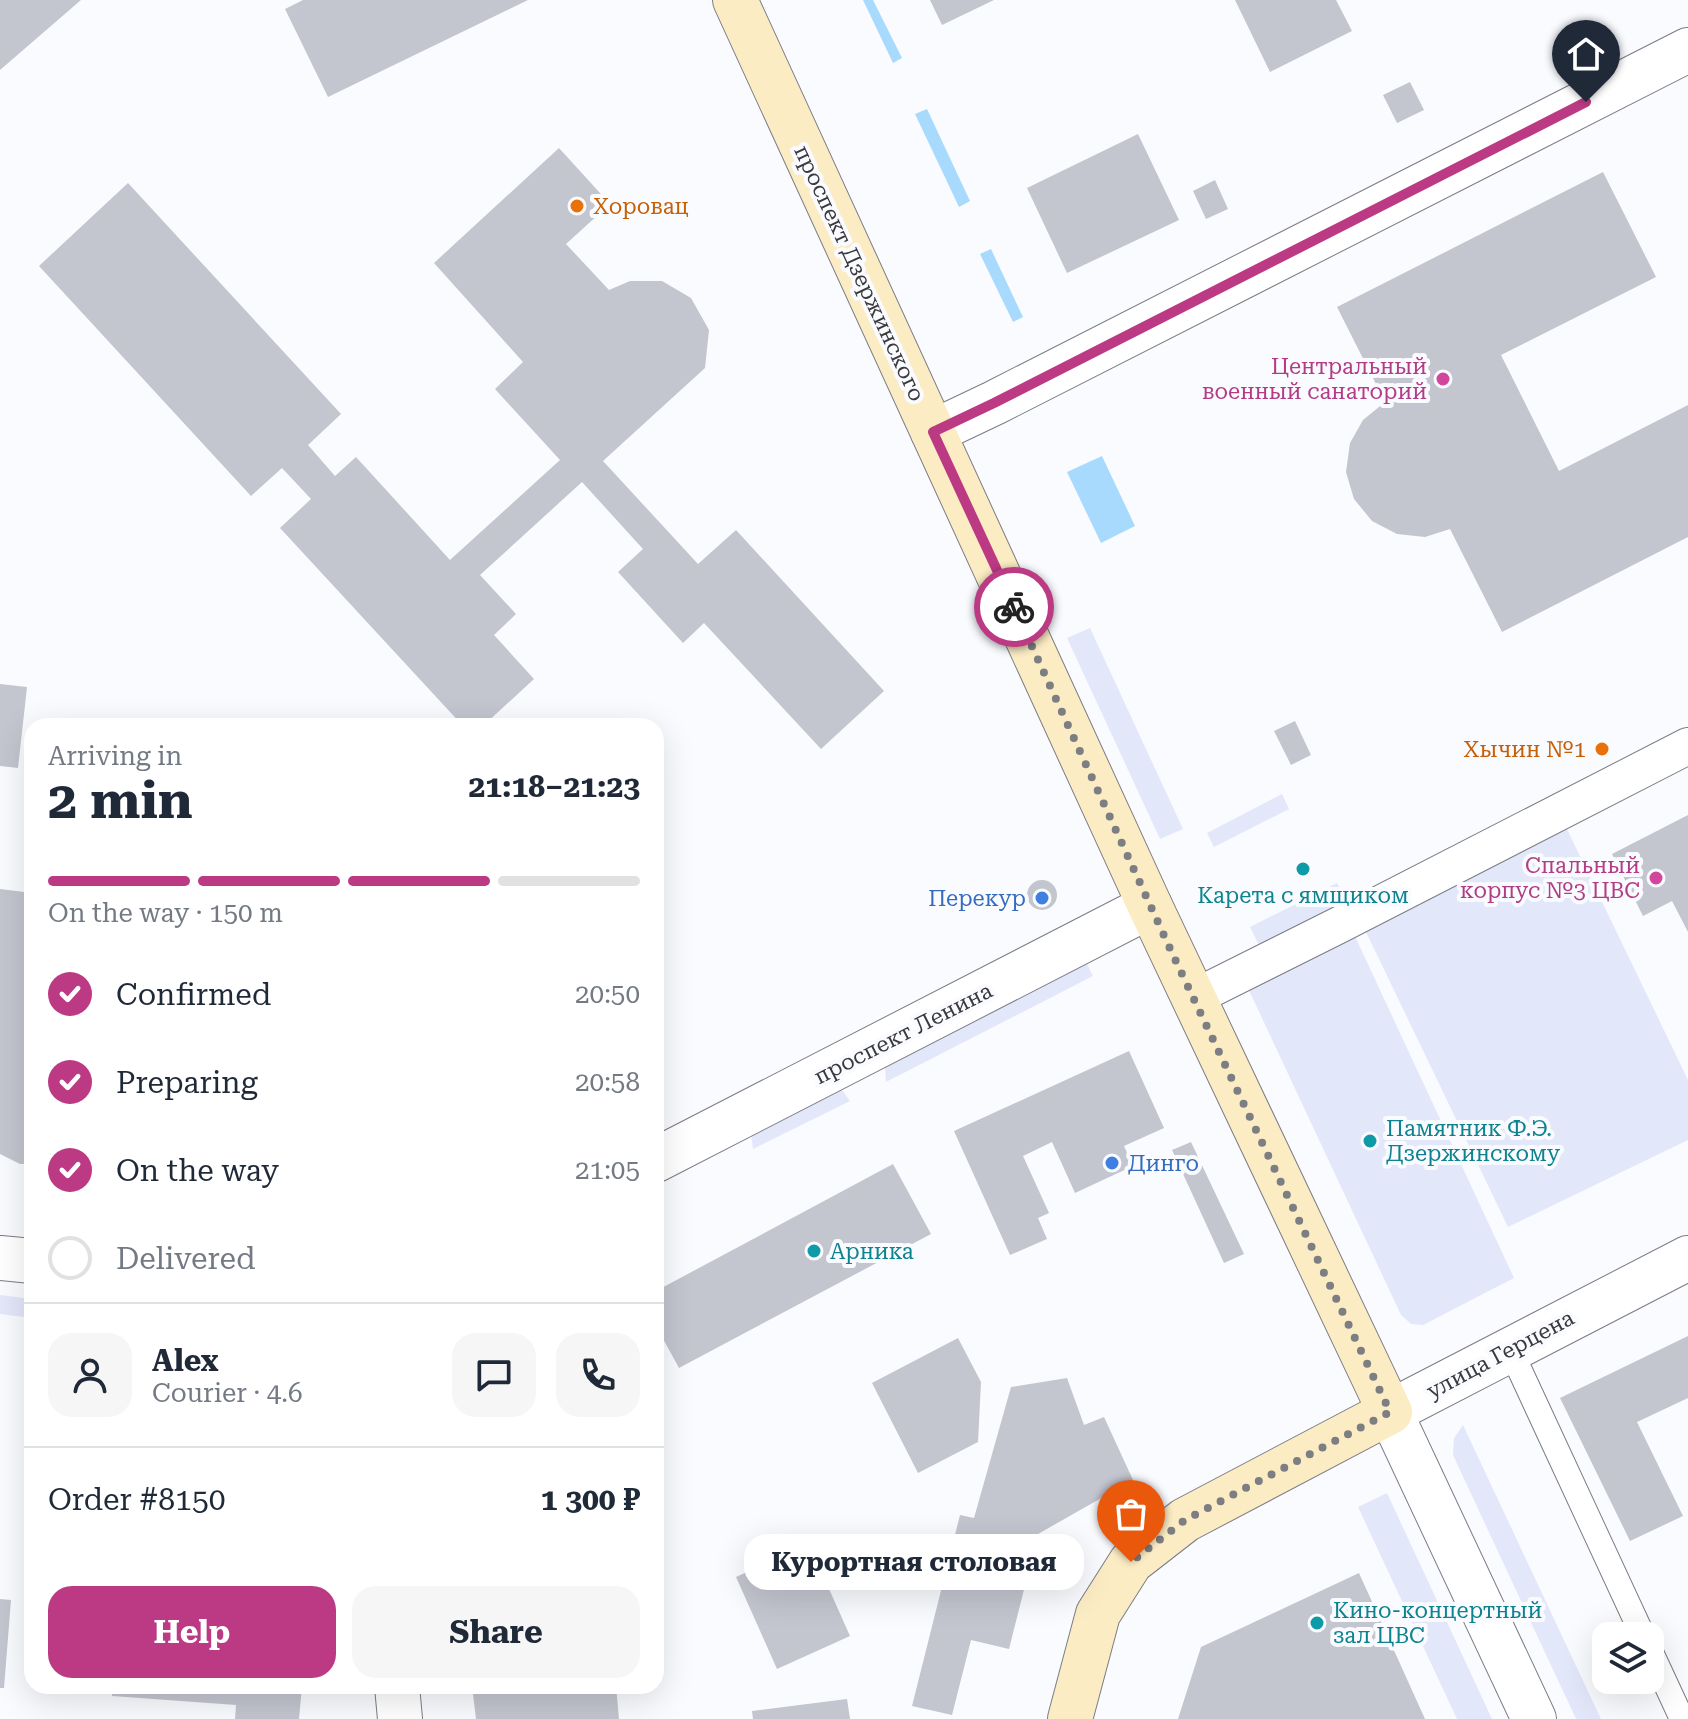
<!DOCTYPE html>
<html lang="en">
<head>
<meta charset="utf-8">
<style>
  :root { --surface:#fff; --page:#f6f6f7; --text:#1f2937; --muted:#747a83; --line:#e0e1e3; --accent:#bb3a83 }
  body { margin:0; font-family:"Roboto Serif",serif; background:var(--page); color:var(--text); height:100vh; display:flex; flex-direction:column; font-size:30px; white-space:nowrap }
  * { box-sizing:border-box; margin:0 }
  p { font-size:26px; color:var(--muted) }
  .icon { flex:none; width:44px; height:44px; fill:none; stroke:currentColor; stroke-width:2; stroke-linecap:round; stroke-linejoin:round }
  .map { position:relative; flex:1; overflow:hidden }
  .side { position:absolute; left:24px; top:718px; width:640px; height:976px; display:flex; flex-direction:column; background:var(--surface); border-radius:24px; box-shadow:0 8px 32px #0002 }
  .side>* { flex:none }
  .controls { position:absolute; left:1592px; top:1622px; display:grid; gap:16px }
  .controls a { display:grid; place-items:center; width:72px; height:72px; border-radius:16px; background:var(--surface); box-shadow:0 8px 32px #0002; font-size:40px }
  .pin { position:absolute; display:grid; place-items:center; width:68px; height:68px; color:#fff; margin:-82px -34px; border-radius:50% 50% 50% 0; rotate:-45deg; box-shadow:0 0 8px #0007 }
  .pin .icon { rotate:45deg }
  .courier { position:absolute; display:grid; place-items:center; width:80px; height:80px; margin:-40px; border:6px solid #bb3a83; border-radius:50%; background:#fff; color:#222; box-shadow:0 2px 10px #0007 }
  .bubble { position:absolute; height:56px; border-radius:24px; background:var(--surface); box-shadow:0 8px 32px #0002; font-size:26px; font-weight:700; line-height:56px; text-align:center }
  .headline em { font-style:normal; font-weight:700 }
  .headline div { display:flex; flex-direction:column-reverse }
  .headline { display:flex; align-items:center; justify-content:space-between; height:136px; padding:0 24px }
  h1 { font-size:52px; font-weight:700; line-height:60px }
  .bar { display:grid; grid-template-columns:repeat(4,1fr); gap:12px 8px; align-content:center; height:96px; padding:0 24px }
  .bar i { height:10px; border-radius:6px; background:var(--line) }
  .bar .active { background:var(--accent) }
  .bar p { grid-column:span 4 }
  .line { display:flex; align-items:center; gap:20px; padding:0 24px; border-top:2px solid var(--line) }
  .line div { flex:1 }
  .round { display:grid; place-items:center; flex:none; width:84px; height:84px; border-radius:24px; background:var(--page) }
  ol { padding:0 24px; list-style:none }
  li { display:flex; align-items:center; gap:24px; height:88px }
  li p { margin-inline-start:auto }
  li .icon { padding:8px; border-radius:50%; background:var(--accent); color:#fff; stroke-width:4 }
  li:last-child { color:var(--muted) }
  li i { width:44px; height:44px; border:4px solid var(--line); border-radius:50% }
  .button { display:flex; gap:16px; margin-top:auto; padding:16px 24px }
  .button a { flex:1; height:92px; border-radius:24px; background:var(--accent); color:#fff; font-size:32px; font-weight:700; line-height:92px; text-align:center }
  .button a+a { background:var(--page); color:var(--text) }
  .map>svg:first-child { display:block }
  .green { fill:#e3e7fa }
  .water { fill:#a8dafd }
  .building { fill:#c3c5cf }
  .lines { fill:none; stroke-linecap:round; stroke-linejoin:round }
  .service-casing { stroke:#7b7d86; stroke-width:26 }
  .pedestrian-casing { stroke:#7b7d86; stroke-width:38 }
  .minor-casing { stroke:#7b7d86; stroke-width:46 }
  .secondary-casing { stroke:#7b7d86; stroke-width:46 }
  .service { stroke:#fff; stroke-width:24 }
  .pedestrian { stroke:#fff; stroke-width:36 }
  .minor { stroke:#fff; stroke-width:44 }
  .secondary { stroke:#fbecc4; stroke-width:44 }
  .done { stroke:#7d7e82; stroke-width:8; stroke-dasharray:0 14.4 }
  .route { stroke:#bb3a83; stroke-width:10 }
  .food-dot { fill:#e8710a; stroke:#fafbff; stroke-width:3 }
  .hotel-dot { fill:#d1479c; stroke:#fafbff; stroke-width:3 }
  .culture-dot { fill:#0f9aa8; stroke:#fafbff; stroke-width:3 }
  .shop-dot { fill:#3f7fe0; stroke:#fafbff; stroke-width:3 }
  .labels { text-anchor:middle; stroke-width:8; stroke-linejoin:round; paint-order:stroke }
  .food-label { font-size:22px; fill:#c56008; stroke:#fafbff; text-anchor:start }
  .street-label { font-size:22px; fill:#3a3a3e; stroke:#fafbff }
  .hotel-label { font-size:22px; fill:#b23c85; stroke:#fafbff; text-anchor:end }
  .culture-label { font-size:22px; fill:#0d838f; stroke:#fafbff; text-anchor:start }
  .shop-label { font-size:22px; fill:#366cbe; stroke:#fafbff; text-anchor:end }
</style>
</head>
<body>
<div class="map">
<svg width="1688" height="1719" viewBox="0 0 1688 1719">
  <rect width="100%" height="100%" fill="#fafbff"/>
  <path class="green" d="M1090 628 1183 829 1160 839 1067 638Z
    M1282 794 1289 809 1214 847 1207 833Z
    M1565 825 1688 1080V1140L1508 1227 1365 930Z
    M1337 883 1349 906 1262 951 1250 927Z
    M1353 932 1514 1278 1423 1325 1411 1324 1401 1315 1247 986Z
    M1084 958 1093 976 886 1082 885 1067Z
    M831 1085 842 1090 850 1101 753 1149 751 1133Z
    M0 1295 32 1299V1318L0 1314Z
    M1463 1425 1601 1719H1576L1453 1455 1454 1438Z
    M1387 1493 1492 1719H1457L1358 1507Z"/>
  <path class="water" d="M863 0H873L902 58 893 63Z
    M927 109 970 201 959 207 915 114Z
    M991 249 1023 317 1013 322 980 254Z
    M1102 456 1135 526 1101 543 1067 472Z"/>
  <path class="building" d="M0 0H81L0 70Z
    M303 0H528L328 97 285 9Z
    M930 0H994L942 25Z
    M1235 0H1336L1352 31 1270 72Z
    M1410 82 1424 110 1397 123 1383 95Z
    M1138 134 1179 220 1067 273 1027 188Z
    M559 148 610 204 566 244 609 290 630 281H662L691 298 709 330 705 368 603 461 698 564 736 530 884 691 821 749 704 623 683 643 618 572 643 549 582 482 480 575 516 614 494 635 534 679 483 726H463L280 528 311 499 282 468 251 496 39 266 128 183 341 414 308 445 335 476 356 457 450 560 560 460 495 389 523 362 434 263Z
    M1603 172 1656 277 1501 355 1559 471 1688 405V537L1502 632 1450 529 1425 537 1397 534 1372 521 1354 499 1346 472 1350 443 1363 420 1385 402 1337 307Z
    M1215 180 1228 209 1206 219 1193 191Z
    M0 684 27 687 18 768 0 766Z
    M1295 721 1311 755 1291 765 1274 731Z
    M1688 815V932L1672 901 1643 916 1612 854Z
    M1027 895a15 15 0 1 1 30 0a15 15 0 1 1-30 0Z
    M0 889 32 893V1164H20L0 1154Z
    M1129 1051 1164 1128 1124 1146 1133 1166 1075 1193 1052 1142 1023 1156 1049 1213 1038 1218 1047 1239 1010 1255 954 1131Z
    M1191 1142 1244 1254 1224 1263 1172 1150Z
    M893 1164 931 1234 679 1368 656 1326V1291Z
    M1688 1336V1398L1637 1422 1683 1516 1630 1541 1560 1398Z
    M958 1338 981 1382 978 1442 918 1473 872 1383Z
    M1067 1378 1084 1425 1104 1417 1133 1480 1038 1534 1009 1649 971 1640 952 1715 912 1706 960 1515 974 1518 1011 1387Z
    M809 1544 850 1636 777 1669 736 1577Z
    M1359 1573 1425 1719H1178L1201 1647Z
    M0 1599 11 1600 4 1688H0Z
    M113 1686H302L299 1719H235L236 1705 112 1696Z
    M472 1686H616L619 1719H476Z
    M847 1699 850 1719H753L752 1711Z"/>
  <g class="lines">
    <g class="service-casing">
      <path id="service" d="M1510 1349 1643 1636
        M1650 1650 1682 1719"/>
    </g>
    <g class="pedestrian-casing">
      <path id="pedestrian" d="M1193 998 1339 925 1688 746"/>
    </g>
    <g class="minor-casing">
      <path id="minor" d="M933 432 994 403 1688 50
        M656 1160 1150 906
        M0 1258 32 1261
        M397 1686 400 1719
        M1534 1719 1390 1412 1688 1258"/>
    </g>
    <g class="secondary-casing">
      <path id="secondary" d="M735 0 1150 906 1390 1412 1185 1520 1131 1562 1098 1614 1070 1719"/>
    </g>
    <use href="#service" class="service"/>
    <use href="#pedestrian" class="pedestrian"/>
    <use href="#minor" class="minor"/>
    <use href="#secondary" class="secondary"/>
  </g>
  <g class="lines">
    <path class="done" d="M1014 607 1172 953 1390 1412 1185 1520 1131 1562"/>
    <path class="route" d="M1014 607 933 432 994 403 1586 102"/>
  </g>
  <g class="food-dot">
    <circle cx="577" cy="206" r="8"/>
    <circle cx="1602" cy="749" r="8"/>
  </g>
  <g class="hotel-dot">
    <circle cx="1443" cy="379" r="8"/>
    <circle cx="1656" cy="878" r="8"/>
  </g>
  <g class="culture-dot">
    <circle cx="1303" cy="869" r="8"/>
    <circle cx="1370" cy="1141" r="8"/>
    <circle cx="814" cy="1251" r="8"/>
    <circle cx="1317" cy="1623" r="8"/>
  </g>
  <g class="shop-dot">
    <circle cx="1042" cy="898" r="8"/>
    <circle cx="1112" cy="1163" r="8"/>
  </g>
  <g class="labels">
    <g class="food-label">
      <text x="593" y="214">Хоровац</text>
      <text x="1586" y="757" text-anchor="end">Хычин №1</text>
    </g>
    <g class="street-label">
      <text transform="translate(860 273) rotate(65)" y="8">проспект Дзержинского</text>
      <text transform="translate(903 1033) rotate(-27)" y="8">проспект Ленина</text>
      <text transform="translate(1500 1354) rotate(-28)" y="8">улица Герцена</text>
    </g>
    <g class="hotel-label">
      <text x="1427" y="374">Центральный<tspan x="1427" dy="25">военный санаторий</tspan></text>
      <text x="1640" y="873">Спальный<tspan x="1640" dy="25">корпус №3 ЦВС</tspan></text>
    </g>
    <g class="culture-label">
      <text x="1303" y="903" text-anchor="middle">Карета с ямщиком</text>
      <text x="1386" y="1136">Памятник Ф.Э.<tspan x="1386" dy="25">Дзержинскому</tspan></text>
      <text x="830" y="1259">Арника</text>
      <text x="1333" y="1618">Кино-концертный<tspan x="1333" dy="25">зал ЦВС</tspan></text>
    </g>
    <g class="shop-label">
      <text x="1026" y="906">Перекур</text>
      <text x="1128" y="1171" text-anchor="start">Динго</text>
    </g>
  </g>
</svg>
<div class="controls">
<a><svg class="icon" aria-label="layers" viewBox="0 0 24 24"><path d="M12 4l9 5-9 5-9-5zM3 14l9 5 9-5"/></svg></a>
</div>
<div class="pin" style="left:1131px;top:1562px;background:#ea580c"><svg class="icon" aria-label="bag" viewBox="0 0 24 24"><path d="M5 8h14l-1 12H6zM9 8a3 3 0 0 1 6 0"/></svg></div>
<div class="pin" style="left:1586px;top:102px;background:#1f2937"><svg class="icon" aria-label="home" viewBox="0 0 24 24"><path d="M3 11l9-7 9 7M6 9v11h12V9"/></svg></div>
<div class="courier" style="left:1014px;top:607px"><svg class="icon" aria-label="bike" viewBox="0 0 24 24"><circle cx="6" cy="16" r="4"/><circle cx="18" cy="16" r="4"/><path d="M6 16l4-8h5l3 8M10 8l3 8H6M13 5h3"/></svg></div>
<div class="bubble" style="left:744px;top:1534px;width:340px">Курортная столовая</div>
<section class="side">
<div class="headline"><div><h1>2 min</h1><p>Arriving in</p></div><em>21:18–21:23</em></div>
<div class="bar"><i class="active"></i><i class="active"></i><i class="active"></i><i></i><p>On the way · 150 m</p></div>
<ol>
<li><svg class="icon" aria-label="check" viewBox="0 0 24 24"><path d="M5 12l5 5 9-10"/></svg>Confirmed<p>20:50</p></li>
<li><svg class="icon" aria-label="check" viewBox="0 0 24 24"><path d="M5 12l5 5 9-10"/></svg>Preparing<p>20:58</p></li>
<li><svg class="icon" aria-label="check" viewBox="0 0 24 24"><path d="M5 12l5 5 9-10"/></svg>On the way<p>21:05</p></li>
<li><i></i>Delivered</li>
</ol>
<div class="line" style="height:144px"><a class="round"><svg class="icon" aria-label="person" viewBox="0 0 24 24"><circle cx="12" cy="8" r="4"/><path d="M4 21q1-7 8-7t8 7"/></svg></a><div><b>Alex</b><p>Courier · 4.6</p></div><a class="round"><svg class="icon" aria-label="chat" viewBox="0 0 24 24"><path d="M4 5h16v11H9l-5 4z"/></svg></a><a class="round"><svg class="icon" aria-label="phone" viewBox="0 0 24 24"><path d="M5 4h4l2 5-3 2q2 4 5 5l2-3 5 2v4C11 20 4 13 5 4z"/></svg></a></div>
<div class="line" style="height:104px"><div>Order #8150</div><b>1 300 ₽</b></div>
<div class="button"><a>Help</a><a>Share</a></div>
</section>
</div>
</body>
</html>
